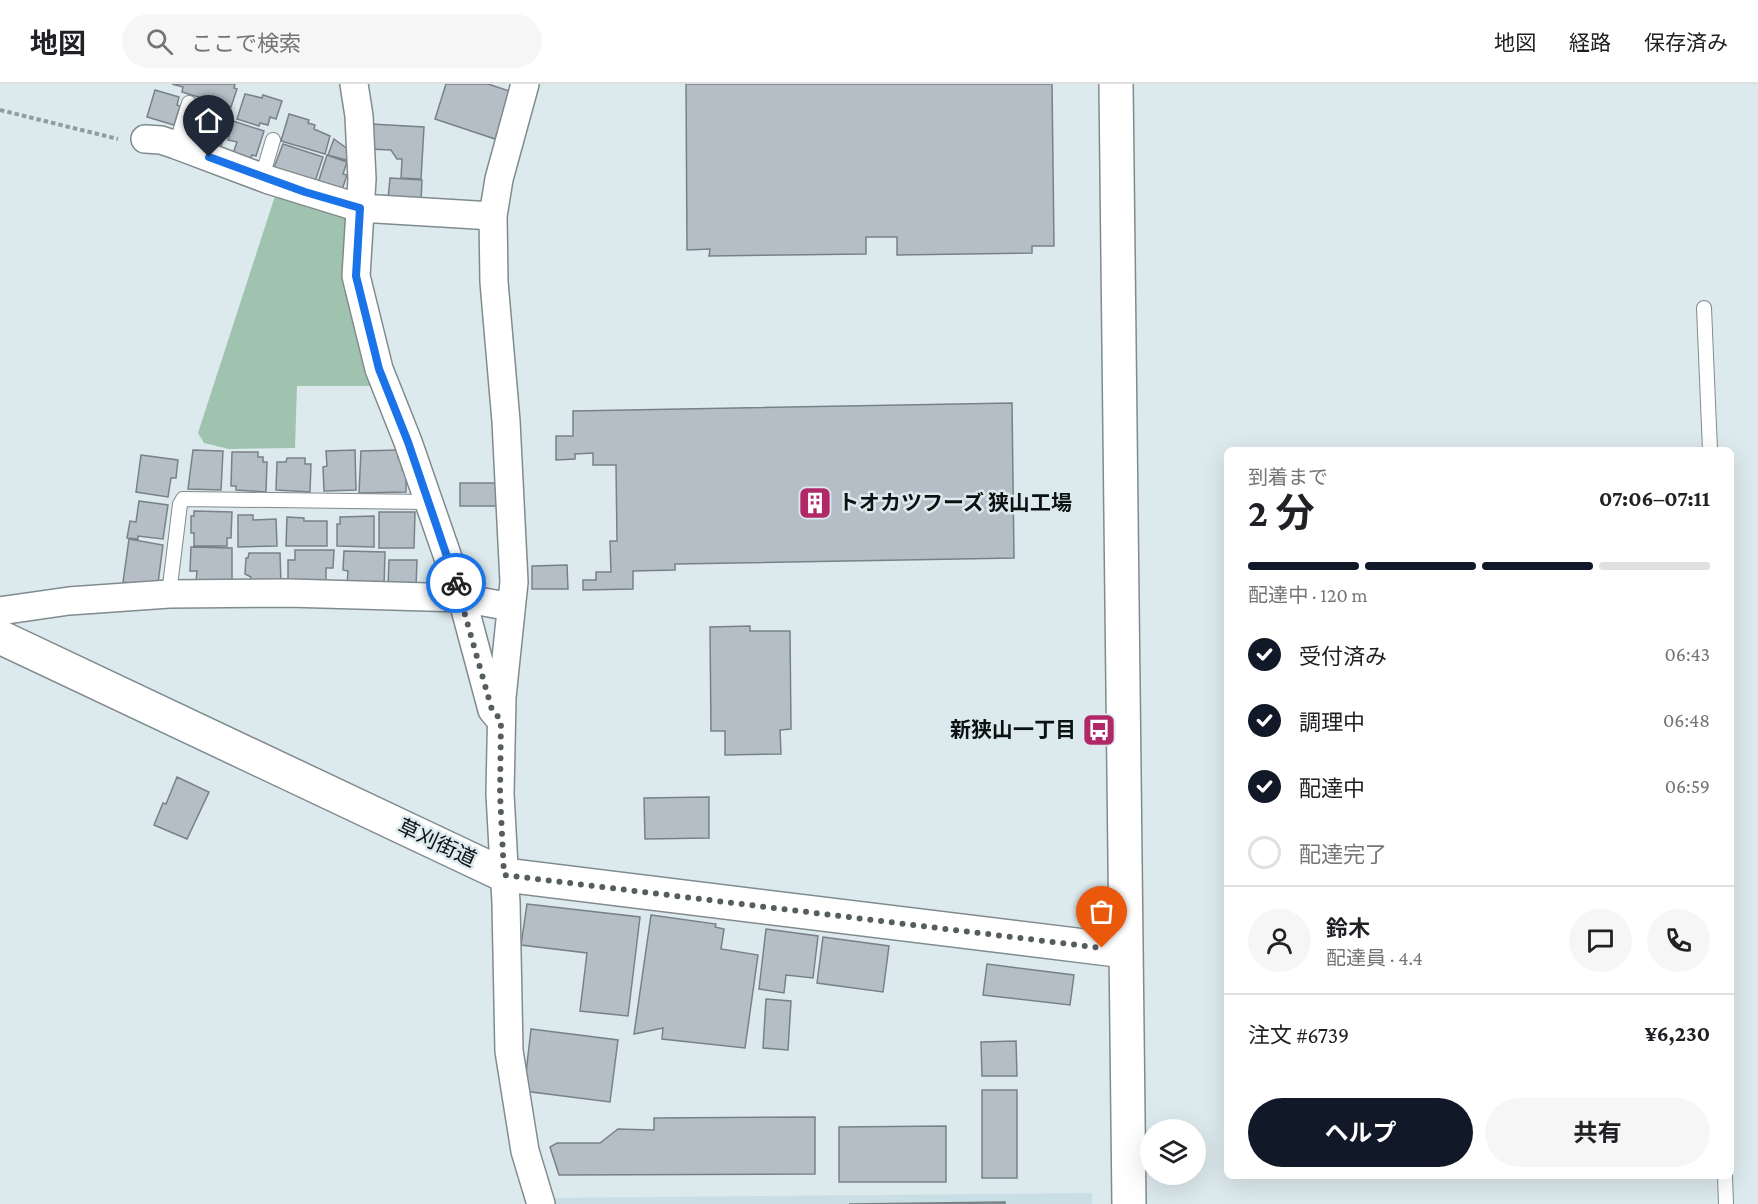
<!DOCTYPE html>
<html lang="ja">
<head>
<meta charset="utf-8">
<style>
  :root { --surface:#fff; --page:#f6f6f6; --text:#202124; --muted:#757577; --line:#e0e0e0; --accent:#111827 }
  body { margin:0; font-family:"Crimson Pro","Noto Sans JP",serif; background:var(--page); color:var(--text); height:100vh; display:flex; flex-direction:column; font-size:22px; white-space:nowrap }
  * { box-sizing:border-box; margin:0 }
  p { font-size:20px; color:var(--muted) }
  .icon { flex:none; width:33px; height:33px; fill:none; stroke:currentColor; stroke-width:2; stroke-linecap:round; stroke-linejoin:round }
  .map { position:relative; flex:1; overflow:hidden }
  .side { position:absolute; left:1224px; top:363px; width:510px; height:732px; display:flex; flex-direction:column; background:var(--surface); border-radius:9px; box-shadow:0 6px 24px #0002 }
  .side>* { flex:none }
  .controls { position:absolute; left:1140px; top:1035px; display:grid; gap:12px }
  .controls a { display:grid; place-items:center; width:66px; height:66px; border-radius:50%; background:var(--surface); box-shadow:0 6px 24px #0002; font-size:30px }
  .pin { position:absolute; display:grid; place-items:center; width:51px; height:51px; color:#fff; margin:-62px -26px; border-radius:50% 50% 50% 0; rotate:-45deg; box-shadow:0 0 6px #0007 }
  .pin .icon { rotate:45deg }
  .courier { position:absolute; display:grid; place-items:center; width:60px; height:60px; margin:-30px; border:4px solid #1a73e8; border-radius:50%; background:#fff; color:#222; box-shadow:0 2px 8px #0007 }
  .overview em { font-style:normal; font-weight:700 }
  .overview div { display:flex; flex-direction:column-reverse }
  .overview { display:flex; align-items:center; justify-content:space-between; height:102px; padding:0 24px }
  h1 { font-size:39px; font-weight:700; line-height:45px }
  .bar { display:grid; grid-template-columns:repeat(4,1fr); gap:9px 6px; align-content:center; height:72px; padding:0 24px }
  .bar i { height:8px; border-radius:4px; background:var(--line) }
  .bar .current { background:var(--accent) }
  .bar p { grid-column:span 4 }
  .line { display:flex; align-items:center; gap:15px; padding:0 24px; border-top:2px solid var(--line) }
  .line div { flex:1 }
  .round { display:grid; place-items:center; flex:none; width:63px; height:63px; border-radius:32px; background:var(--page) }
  ol { padding:0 24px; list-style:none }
  li { display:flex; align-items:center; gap:18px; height:66px }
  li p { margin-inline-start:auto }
  li .icon { padding:6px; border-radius:50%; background:var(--accent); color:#fff; stroke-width:4 }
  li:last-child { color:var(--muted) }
  li i { width:33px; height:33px; border:3px solid var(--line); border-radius:50% }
  .primary-button { display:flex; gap:12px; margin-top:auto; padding:12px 24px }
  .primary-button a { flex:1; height:69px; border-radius:36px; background:var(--accent); color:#fff; font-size:24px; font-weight:700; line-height:69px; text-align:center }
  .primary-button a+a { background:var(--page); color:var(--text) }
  header { display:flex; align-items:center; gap:36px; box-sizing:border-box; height:84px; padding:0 30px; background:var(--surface); border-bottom:2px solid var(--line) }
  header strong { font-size:28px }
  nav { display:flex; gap:33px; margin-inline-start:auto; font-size:21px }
  .search { width:420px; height:54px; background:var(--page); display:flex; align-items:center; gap:15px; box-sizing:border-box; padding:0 21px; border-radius:33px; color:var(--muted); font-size:22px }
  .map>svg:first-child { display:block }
  .built { fill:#c9dfe5 }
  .forest { fill:#9fc3af }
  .building { fill:#b5bec6; stroke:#798188; stroke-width:1.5 }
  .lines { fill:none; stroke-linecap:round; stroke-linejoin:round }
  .service-casing { stroke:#808b8f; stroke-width:16 }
  .minor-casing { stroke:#808b8f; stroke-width:30 }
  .tertiary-casing { stroke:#808b8f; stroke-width:36 }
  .path { stroke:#929c9f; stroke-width:4; stroke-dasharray:4.5 3; stroke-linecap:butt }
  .service { stroke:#fff; stroke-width:14 }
  .minor { stroke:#fff; stroke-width:27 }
  .tertiary { stroke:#fff; stroke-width:33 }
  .done { stroke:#555d5f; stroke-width:6; stroke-dasharray:0 10.8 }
  .route { stroke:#1a73e8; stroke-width:8 }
  .labels { text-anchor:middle; stroke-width:5; stroke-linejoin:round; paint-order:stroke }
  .poi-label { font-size:21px; font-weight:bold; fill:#0c1112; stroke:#dce9ed; text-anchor:start }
  .street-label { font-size:21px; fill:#0c1112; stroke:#dce9ed }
</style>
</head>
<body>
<header>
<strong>地図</strong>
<div class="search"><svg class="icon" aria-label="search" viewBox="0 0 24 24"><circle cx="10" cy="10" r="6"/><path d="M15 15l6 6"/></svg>ここで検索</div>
<nav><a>地図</a><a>経路</a><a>保存済み</a></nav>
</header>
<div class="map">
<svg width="1758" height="1120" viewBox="0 0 1758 1120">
  <rect width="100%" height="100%" fill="#dce9ed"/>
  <path class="built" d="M1092 1109V1120H553L551 1114Z"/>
  <path class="forest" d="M275 112 341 128 347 135 375 302H297L295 364 229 365 204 359 198 349Z"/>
  <path class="building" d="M172 0H235L234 4 237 5 231 23 182 8 183 3Z
    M446 0H488L512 8 495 55 435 35Z
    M686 0H1052L1054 162H1032V169L897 171V153H866V170L709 172 710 165 687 166Z
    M155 6 179 13 177 21 180 22 174 41 147 33Z
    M245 10 262 14 263 11 282 17 276 35 270 33 268 41 260 39 259 42 237 35Z
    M204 20 231 28 221 63 193 59Z
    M289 30 309 36 308 39 315 41 314 45 330 52 325 70 281 57Z
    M233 37 264 47 256 72 252 71 249 79 232 73 237 58 228 56Z
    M371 40 424 43 421 95 401 94 402 75H397L391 66 369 65Z
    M334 55 349 66 346 76 328 71Z
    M283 60 323 73 313 104 273 86Z
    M327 71 347 78 343 90 347 91 341 109 317 102Z
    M390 94 422 96 421 117 388 115Z
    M1012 319 1014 474 675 480V486L633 487V505L583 506V496H596V488H611L610 457H617L616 381H593V369L575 370V375L556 376V352H573V327Z
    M193 366 223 367 221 406 188 405Z
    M355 366 356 406 324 407 323 383 327 382 326 367Z
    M398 366V374H402V386H406V408L359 409 361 367Z
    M232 368H258V373H263V378H267L266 408 236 406V402H231Z
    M141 371 178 376 176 394H171L168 413 136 408Z
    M287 374H305V380H311L310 408 276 406 277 378H286Z
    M460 399H502V422H460Z
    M139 417 168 421 163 455 138 452V455L127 454 130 437 136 438Z
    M194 427 232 428 231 454H227V462H194V449H191V432H194Z
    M379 428H415L414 464H379Z
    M238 431H253V436L276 435 277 462 238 463Z
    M374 432V463L337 462V440H340V433Z
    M287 433 304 434V437H327V462H286Z
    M129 455 163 461 158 499 150 502 123 498Z
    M191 463 232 464V499L196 498 197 487H190Z
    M295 466H334L333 484H326V499H288V476H295Z
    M344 467 385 468 384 503 347 502 348 487 343 486Z
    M249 469H280L281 501 251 500V493L245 490 246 474H248Z
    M389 476H417L416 503H388Z
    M567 481 568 505H532V482Z
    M750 542V547H790L791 645 780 646 781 670 725 671V647H711L710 543Z
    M177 693 209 708 187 755 154 741 163 719 166 720Z
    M709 713V754L645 755 644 714Z
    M527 820 640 833 628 932 580 927 587 869 521 861Z
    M651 831 716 840 715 843 724 845 721 865 758 871 745 964 662 955 663 944 634 950Z
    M766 845 818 852 813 894 786 891 784 909 759 905Z
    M823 853 889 862 883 908 817 899Z
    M987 880 1074 891 1070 921 983 911Z
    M766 915 791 917 788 966 763 964Z
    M531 945 618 956 610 1018 524 1007Z
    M1016 957 1017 992H982L981 958Z
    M982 1006H1017V1094H982Z
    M815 1033V1090L559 1091 550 1063 557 1059H600L618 1045 654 1046V1034Z
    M946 1042V1098H839V1043Z
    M1005 1118V1120H849Z"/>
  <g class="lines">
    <g class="service-casing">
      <path id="service" d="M176 61 189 19
        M262 93 273 56
        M1704 224 1710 366
        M169 510 180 420 183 415 428 418
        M1725 1092 1726 1120"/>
    </g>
    <g class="minor-casing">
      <path id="minor" d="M354 0 359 32 362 95 356 192 379 285 408 358 462 514 492 626 497 632
        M525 0 499 95 493 132 494 198 506 337 514 498 502 613 500 710 506 819 509 967 525 1067 541 1120
        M145 55 161 56 176 61 269 96 360 124 493 132
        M0 527 69 517 169 510 288 509 462 514 511 523"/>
    </g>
    <g class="tertiary-casing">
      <path id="tertiary" d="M1116 0 1129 1120
        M0 553 504 791 1125 867"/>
    </g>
    <path class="path" d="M0 26 118 55"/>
    <use href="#service" class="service"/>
    <use href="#minor" class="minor"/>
    <use href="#tertiary" class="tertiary"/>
  </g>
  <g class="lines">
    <path class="done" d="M456 499 492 626 501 636 500 710 504 791 1102 864"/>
    <path class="route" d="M209 73 305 108 360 124 356 192 379 285 408 358 456 499"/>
  </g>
  <defs>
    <g id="building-square" transform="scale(1.725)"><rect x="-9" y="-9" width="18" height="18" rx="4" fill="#b12869" stroke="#dce9ed"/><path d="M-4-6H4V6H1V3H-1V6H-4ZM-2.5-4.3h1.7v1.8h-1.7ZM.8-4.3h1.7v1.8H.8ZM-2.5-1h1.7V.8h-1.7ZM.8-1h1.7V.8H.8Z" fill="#fff"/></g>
    <g id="bus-square" transform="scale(1.725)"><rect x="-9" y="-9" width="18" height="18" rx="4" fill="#b12869" stroke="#dce9ed"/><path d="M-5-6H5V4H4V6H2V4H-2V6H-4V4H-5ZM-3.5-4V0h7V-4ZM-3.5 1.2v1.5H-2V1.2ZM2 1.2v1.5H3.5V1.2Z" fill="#fff"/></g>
  </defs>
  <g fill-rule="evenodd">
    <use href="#building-square" x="815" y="419"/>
    <use href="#bus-square" x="1099" y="646"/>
  </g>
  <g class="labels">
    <g class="poi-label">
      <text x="838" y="426">トオカツフーズ 狭山工場</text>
      <text x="1076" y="653" text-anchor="end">新狭山一丁目</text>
    </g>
    <g class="street-label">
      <text transform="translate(437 759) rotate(25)" y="7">草刈街道</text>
    </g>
  </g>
</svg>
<div class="controls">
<a><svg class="icon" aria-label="layers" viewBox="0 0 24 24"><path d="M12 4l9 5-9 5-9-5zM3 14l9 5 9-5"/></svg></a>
</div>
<div class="pin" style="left:1102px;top:864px;background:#ea580c"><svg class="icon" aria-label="bag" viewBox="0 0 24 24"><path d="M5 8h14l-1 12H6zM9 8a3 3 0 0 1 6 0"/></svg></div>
<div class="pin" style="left:209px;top:73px;background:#1f2937"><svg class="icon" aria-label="home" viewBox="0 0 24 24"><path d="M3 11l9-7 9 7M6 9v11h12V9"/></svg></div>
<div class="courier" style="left:456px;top:499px"><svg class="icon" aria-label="bike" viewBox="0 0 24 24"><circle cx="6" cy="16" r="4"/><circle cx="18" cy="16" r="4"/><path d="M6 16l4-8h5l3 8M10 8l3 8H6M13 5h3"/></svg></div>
<section class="side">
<div class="overview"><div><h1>2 分</h1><p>到着まで</p></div><em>07:06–07:11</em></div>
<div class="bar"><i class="current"></i><i class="current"></i><i class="current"></i><i></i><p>配達中 · 120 m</p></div>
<ol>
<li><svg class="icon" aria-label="check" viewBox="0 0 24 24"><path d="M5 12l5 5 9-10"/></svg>受付済み<p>06:43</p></li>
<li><svg class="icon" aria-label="check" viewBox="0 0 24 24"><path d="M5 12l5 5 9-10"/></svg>調理中<p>06:48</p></li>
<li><svg class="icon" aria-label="check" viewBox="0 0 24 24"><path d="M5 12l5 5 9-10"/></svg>配達中<p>06:59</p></li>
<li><i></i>配達完了</li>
</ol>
<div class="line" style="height:108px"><a class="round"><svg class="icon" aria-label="person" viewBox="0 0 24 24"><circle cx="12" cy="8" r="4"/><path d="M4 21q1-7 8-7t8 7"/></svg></a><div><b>鈴木</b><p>配達員 · 4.4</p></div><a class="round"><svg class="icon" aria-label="chat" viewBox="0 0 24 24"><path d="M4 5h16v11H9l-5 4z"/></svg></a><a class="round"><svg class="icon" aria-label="phone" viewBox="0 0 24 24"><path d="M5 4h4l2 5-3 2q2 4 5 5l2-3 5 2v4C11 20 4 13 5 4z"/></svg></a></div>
<div class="line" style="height:78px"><div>注文 #6739</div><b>¥6,230</b></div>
<div class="primary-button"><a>ヘルプ</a><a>共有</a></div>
</section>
</div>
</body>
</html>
